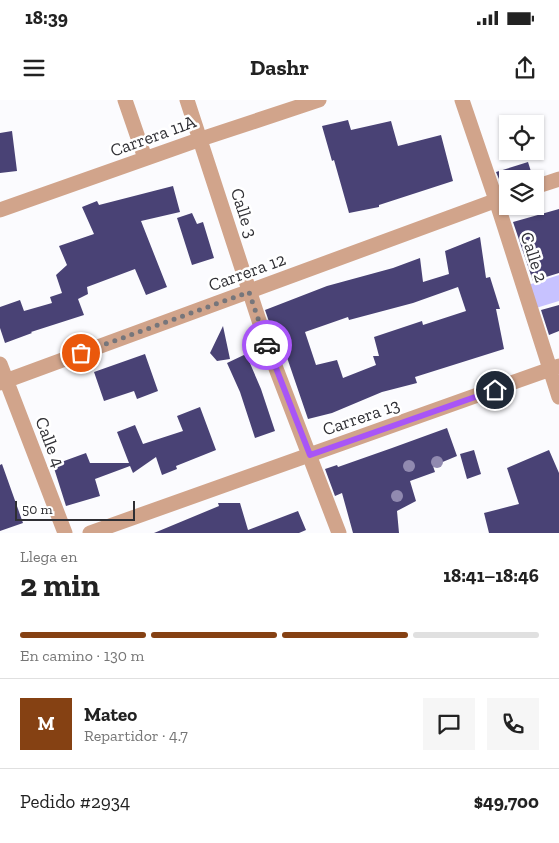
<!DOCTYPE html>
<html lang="es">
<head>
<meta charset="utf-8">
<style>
  :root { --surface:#fff; --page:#f6f6f6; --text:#222; --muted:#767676; --line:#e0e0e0; --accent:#854113 }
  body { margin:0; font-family:"Zilla Slab",serif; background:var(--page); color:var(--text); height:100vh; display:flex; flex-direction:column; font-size:19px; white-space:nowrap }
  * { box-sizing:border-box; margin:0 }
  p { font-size:16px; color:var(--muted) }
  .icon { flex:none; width:28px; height:28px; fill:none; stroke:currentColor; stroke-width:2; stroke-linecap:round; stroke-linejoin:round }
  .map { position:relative; height:433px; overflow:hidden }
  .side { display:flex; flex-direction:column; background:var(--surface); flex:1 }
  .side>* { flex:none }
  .controls { position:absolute; left:499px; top:15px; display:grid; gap:10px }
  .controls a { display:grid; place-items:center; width:45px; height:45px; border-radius:0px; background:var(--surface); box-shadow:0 1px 4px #0004; font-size:25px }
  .scale { position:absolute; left:15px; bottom:12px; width:120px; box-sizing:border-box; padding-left:5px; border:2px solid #2f2f34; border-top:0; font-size:14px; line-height:18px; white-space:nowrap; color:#2f2f34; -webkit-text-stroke:4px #fff; paint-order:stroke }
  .pin { position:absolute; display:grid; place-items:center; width:42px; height:42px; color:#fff; margin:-21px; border:2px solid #fff; border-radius:50%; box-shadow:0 1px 5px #0007 }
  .courier { position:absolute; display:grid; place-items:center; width:50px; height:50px; margin:-25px; border:4px solid #a855f7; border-radius:50%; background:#fff; color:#222; box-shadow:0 1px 6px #0007 }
  .headline em { font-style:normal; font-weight:700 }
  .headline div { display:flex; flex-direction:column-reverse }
  .headline { display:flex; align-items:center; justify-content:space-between; height:85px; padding:0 20px }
  h1 { font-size:32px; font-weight:700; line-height:38px }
  .bar { display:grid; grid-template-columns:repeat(4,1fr); gap:8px 5px; align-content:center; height:60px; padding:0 20px }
  .bar i { height:6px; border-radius:4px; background:var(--line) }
  .bar .active { background:var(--accent) }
  .bar p { grid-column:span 4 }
  .line { display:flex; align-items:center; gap:12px; padding:0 20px; border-top:1px solid var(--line) }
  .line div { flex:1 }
  .round { display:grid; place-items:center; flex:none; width:52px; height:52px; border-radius:0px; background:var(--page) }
  .status { display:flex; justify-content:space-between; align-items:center; height:35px; padding:0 25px; background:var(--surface); direction:ltr }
  .status svg { height:14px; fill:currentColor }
  header { display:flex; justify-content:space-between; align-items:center; height:65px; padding:0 20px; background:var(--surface); font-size:22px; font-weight:700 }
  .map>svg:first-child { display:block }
  .forest { fill:#c7c2ff }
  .building { fill:#494275; fill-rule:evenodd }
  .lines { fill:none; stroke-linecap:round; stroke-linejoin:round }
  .minor { stroke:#d1a48b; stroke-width:15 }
  .tree { fill:#918ab0 }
  .done { stroke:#76767b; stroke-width:5; stroke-dasharray:0 9 }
  .route { stroke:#a855f7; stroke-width:6 }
  .labels { text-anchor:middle; stroke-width:5; stroke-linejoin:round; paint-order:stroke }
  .street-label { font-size:18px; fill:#2f2f34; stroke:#fff }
</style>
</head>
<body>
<div class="status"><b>18:39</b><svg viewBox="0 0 49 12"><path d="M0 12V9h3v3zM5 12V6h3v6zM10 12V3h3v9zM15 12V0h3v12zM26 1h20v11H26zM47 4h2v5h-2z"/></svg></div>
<header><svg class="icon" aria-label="menu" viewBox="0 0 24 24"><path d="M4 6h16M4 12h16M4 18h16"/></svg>Dashr<svg class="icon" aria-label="share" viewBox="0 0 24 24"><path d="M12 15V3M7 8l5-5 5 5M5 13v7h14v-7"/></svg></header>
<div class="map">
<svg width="559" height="433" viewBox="0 0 559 433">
  <rect width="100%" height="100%" fill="#fbfbfe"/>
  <path class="forest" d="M559 175V201L536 208 528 185Z"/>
  <path class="building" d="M348 20 351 30 391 21 398 46 441 35 453 81 379 105V107L349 113 334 60 332 61 322 26Z
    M12 31 17 71 0 73V33Z
    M528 62 533 78 499 79 496 72Z
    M173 86 180 112 141 121 167 187 146 195 135 169 87 187 88 194 78 199 84 215 31 232 32 233 5 243 0 228V207L20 200 24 211 52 203 50 197 62 193 56 175 67 165 59 146 94 134 82 107 97 101 99 105Z
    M559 109V173L533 181 513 122Z
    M192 113 197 124 203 122 214 158 192 165 177 118Z
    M480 137 486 178 490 177 500 209H496L504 249 415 277 417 283 382 292 332 313 308 319 281 240 276 242 265 210 327 186 393 168 420 158 423 182 449 174 445 151ZM458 187 466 211 423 225 422 221 374 237 379 256H373L376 265 343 278 337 260 316 265 305 232 348 217 349 220 413 203Z
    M559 205V231L549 235 541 210Z
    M223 226 230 259 217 261 210 253Z
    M145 254 158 291 137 299 134 291 104 301 94 272Z
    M246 254 261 289 275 331 255 338 240 292 227 263Z
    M200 307 216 350 176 366 177 369 162 375 156 357 133 373 130 366 95 379 100 396 66 406 53 365 86 353 90 363H129L117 332 135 325 143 344 183 331 177 316Z
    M447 328 457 356 433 366 435 372 410 381 416 401 397 411 399 433H353L342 393 335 396 325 369 337 365 338 367 392 348Z
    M474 350 481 374 467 379 460 354Z
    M549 350 559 373V433H489L484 413 519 404 507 368Z
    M2 364 23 423 0 431V365Z
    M218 403H240L248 430 298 411 306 430 299 433H154L219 406Z"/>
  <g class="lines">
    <path class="minor" d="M125 0 145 58
      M187 0 267 245 339 433
      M462 0 496 100 559 297
      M535 87 559 79
      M0 110 201 39 319 0
      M0 264 65 433
      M0 283 508 96
      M90 433 559 266"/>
  </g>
  <g class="tree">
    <circle cx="437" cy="362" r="6"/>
    <circle cx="409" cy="366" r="6"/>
    <circle cx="397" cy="396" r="6"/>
  </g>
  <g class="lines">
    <path class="done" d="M81 253 249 192 267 245"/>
    <path class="route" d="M267 245 310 355 495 290"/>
  </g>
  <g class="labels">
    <g class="street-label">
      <text transform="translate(153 36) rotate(-20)" y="6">Carrera 11A</text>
      <text transform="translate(244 113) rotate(72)" y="6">Calle 3</text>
      <text transform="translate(534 157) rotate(72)" y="6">Calle 2</text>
      <text transform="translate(247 172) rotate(-20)" y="6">Carrera 12</text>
      <text transform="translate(361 317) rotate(-19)" y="6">Carrera 13</text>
      <text transform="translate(50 342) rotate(69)" y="6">Calle 4</text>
    </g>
  </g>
</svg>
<div class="controls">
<a><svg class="icon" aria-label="locate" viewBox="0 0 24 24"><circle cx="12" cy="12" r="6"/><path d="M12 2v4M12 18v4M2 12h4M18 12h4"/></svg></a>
<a><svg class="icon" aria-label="layers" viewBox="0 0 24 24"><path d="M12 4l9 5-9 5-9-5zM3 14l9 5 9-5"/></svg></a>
</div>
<div class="scale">50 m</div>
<div class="pin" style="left:81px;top:253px;background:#ea580c"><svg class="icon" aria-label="bag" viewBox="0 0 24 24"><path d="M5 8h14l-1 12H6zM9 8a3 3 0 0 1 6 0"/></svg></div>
<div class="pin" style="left:495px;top:290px;background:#1f2937"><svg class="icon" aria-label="home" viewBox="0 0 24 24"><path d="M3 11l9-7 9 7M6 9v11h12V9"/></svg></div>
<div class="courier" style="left:267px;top:245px"><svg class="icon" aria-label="car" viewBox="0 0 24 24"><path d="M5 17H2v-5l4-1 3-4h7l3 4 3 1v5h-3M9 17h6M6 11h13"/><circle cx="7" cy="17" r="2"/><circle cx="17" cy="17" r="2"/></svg></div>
</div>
<section class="side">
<div class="headline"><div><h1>2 min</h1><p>Llega en</p></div><em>18:41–18:46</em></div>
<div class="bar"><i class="active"></i><i class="active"></i><i class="active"></i><i></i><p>En camino · 130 m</p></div>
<div class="line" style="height:90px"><b class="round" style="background:var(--accent);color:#fff">M</b><div><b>Mateo</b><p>Repartidor · 4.7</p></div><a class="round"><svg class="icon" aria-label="chat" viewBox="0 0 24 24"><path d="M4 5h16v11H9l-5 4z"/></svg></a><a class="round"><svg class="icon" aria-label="phone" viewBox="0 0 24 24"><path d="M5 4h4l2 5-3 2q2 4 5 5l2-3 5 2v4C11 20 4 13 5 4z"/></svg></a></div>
<div class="line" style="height:65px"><div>Pedido #2934</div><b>$49,700</b></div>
</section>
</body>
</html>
